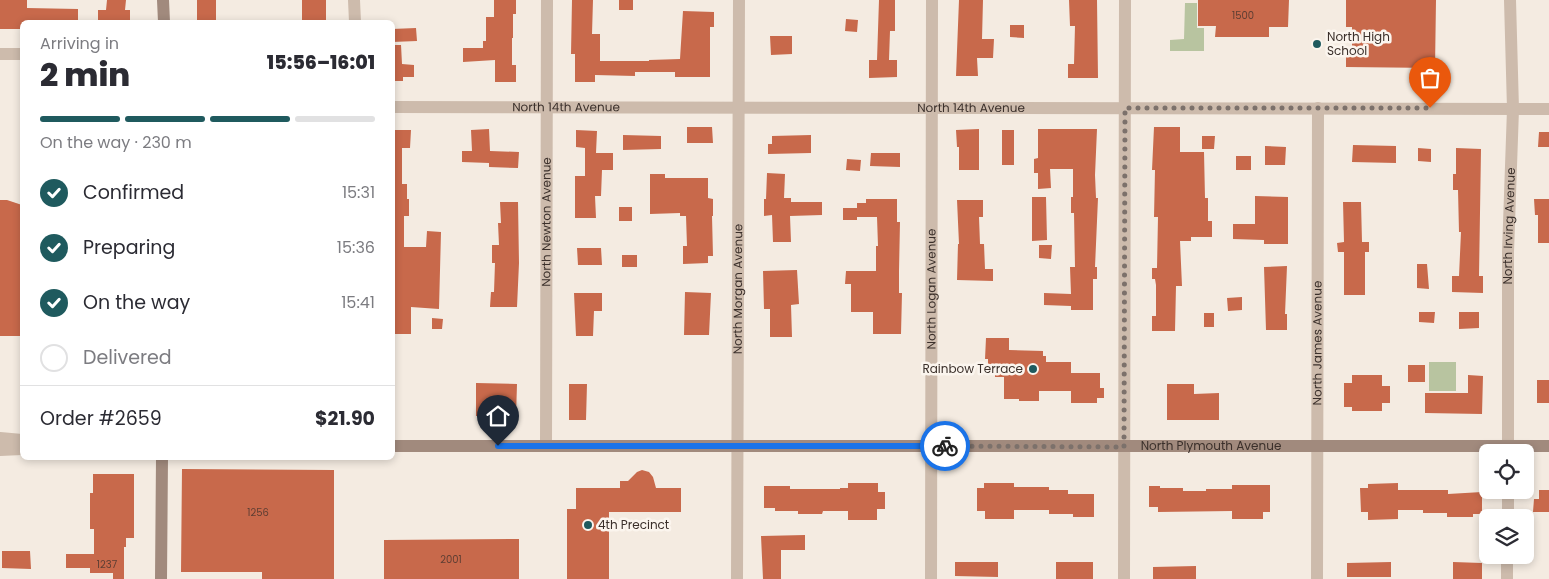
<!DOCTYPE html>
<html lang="en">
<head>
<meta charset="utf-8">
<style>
  :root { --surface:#fff; --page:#f7f7f7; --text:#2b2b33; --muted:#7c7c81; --line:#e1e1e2; --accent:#1f5a5e }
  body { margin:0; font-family:Poppins,sans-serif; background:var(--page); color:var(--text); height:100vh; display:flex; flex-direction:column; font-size:19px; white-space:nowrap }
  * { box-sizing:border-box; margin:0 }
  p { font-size:16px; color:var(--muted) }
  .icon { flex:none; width:28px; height:28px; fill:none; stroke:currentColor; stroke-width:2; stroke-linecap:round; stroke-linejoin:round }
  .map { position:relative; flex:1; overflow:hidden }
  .panel { position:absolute; left:20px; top:20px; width:375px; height:440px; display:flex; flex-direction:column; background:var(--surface); border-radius:8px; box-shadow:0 2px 8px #0003 }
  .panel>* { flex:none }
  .fabs { position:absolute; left:1479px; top:444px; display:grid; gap:10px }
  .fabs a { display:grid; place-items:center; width:55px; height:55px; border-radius:8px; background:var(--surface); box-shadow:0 2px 8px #0003; font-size:25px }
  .pin { position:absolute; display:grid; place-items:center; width:42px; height:42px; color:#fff; margin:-51px -21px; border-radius:50% 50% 50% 0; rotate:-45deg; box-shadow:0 0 5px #0007 }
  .pin .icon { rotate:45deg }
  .courier { position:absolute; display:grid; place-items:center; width:50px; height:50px; margin:-25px; border:4px solid #1a73e8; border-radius:50%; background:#fff; color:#222; box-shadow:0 1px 6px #0007 }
  .summary em { font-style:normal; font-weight:800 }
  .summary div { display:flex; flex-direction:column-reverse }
  .summary { display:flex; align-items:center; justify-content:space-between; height:85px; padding:0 20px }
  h1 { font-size:32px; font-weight:800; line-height:38px }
  .bar { display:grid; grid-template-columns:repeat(4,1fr); gap:8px 5px; align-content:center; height:60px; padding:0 20px }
  .bar i { height:6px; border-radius:4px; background:var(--line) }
  .bar .on { background:var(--accent) }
  .bar p { grid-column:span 4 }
  .line { display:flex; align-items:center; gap:12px; padding:0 20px; border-top:1px solid var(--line) }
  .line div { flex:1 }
  ol { padding:0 20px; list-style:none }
  li { display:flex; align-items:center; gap:15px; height:55px }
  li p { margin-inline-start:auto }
  li .icon { padding:5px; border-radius:50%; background:var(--accent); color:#fff; stroke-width:4 }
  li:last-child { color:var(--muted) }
  li i { width:28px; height:28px; border:2px solid var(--line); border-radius:50% }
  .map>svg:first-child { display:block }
  .green { fill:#b8c4a0 }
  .building { fill:#c8694b }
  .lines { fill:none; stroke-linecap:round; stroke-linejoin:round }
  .minor { stroke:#cdbbac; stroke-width:12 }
  .tertiary { stroke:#cdbbac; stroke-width:12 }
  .secondary { stroke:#a18a7d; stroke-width:12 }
  .done { stroke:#7c716b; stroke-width:5; stroke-dasharray:0 9 }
  .route { stroke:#1a73e8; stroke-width:6 }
  .poi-dot { fill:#1f5a5e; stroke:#fbf5ee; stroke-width:2 }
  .labels { text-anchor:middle; stroke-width:5; stroke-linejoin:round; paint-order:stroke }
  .number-label { font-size:10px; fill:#5e3e33 }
  .poi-label { font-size:12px; fill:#3b302b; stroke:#fbf5ee; text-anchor:start }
  .street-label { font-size:12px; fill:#3b302b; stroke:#fbf5ee }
</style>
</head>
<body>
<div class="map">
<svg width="1549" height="579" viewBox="0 0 1549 579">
  <rect width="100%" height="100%" fill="#f4ebe1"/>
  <path class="green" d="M1185 3H1197V28H1204V51H1170V40L1184 39Z
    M1429 362H1456V391H1429Z"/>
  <path class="building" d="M0 0H27V8L78 9V22H22V29H0Z
    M107 0H126L125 10H130V22H98V10H106Z
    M197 0H216V22H197Z
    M302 0H326V22H302Z
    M494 0H516V14H513V38H512V65H516V82H495V60L463 62V48H483V41H486V17H494Z
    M572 0H593L592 34H600V61H649V60L680 59 683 11 714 12V27H710V77H675V72H635V76L595 75V82H575V54H571Z
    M619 0H633V10H619Z
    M879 0H895V31H890L889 60H897V77L869 78V60H877Z
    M959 0H983L982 39H994L993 58H977L978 76H956Z
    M1069 0H1097L1098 78H1068V64H1074L1075 26H1070Z
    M1198 0H1289L1288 27H1269V37H1215L1216 26H1198Z
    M1346 0H1436L1435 68 1346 67V49H1352V27H1346Z
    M846 19 858 20 857 32 845 31Z
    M1010 25H1024V38L1010 37Z
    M416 28 417 41 392 42V29Z
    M770 36H792V54L771 55Z
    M392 45H401L402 64 414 65V77H403V81H392Z
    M687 127H712L713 143H687Z
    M1154 127H1180V152H1204L1205 198H1208V221H1212V237H1191V241H1180L1182 286H1176L1175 331H1152V316H1156V285L1155 279H1152V268H1157L1158 217H1154L1155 170H1152Z
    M489 129 490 151 519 152 518 168 489 167V163L462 162V151H472L471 130Z
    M979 129V170H959V147H957L956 130Z
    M1038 129H1097L1095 175 1096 198H1098L1095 267H1097V279H1093V310H1071V306L1044 305V293L1071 294 1070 267H1075L1074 213H1071V197H1073V169H1050L1051 188 1038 189V173H1034V159L1038 158Z
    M392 130H411L410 148H402V184H407V199H409V216H404V247H426L427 231 441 232 439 309 411 307V334H392Z
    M576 130 597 131 596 153H613V170H602L601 196H595L596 218H575V176H585V148L576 147Z
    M1002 130H1014V165H1002Z
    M1539 132H1549V147H1538Z
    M623 135 661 136V149L623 150Z
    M811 135V153L768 154V144H772V136Z
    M1202 136H1215L1214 149H1202Z
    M1353 145 1396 146V163L1352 162Z
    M1265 146 1286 147 1285 165H1265Z
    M1418 148 1431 149V162L1418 161Z
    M1456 148 1481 149 1479 276H1483V293L1452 292V276H1459L1461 232H1459L1458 190H1453V174H1456Z
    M871 153H900V167L870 166Z
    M1236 156H1251V170H1236Z
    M847 159 861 160 860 171 846 170Z
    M767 173 785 174 784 198H791V202H822V215L790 216 791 242H773L772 215 764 216V199H766Z
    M650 174H665V178H708V198L713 199V216H712L713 256H708V263L683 264V246H687L686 216H680V213L650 214Z
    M1255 196 1288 197V244H1264V240L1233 239V224H1255Z
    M1032 197H1046L1047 240 1032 241Z
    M866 199H897V222H900L899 271V293H902L901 334H873V312H851V284H845L846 271H876V246H878L877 217H857V220H843V208H857V203H866Z
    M1534 199H1549V243H1538V215H1535Z
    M0 200H7L22 205V336H0Z
    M957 200H983V217H979L980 244H984L985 269H993V281L957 280 958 244H959Z
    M500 202H518L519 263 517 307H490L491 292H494L495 263H492V245H499L498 223H501Z
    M1343 202H1361L1362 242H1369V252H1365V295H1344V252H1338L1337 243 1344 242Z
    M619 207H632V221H619Z
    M1039 245H1052L1051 259 1039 258Z
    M577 248H601L602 265H578Z
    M622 255H637V267H622Z
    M1417 264H1427L1429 289 1417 288Z
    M1287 266 1285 314H1287V330H1266L1264 267Z
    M797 270 799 304 791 305 792 337H770V309H764L763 271Z
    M685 292 711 293 709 335H684Z
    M574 293H602V311H594L593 336H576Z
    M1242 297V310L1228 311 1227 298Z
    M1419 312H1435L1434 323 1419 322Z
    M1459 312H1479V328L1459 329Z
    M1204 313H1214V327H1204Z
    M432 318 443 319 442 329H432Z
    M986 338H1009V350L1043 351V356H1046V362H1071V373H1100V388H1104V398H1097V403H1071V391H1039V401H1019V399H1004V377H995V365H988V359H985Z
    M1408 365H1425V382H1408Z
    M1352 375H1382V386H1390V403H1382V411H1352V407H1344V383H1352Z
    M1468 375 1483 376 1482 414 1425 413V393H1468Z
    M1537 380H1549V403H1537Z
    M476 383 517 384 516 417 476 416Z
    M569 384H587L586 420H569Z
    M1167 384H1194V394L1219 393V420H1167Z
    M182 469 334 470V579H262V572H181Z
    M642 470 649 472 653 477 656 488H681V512H609V579H567V509H576V488H620V481H628L637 472Z
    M93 474H134V538H126V547H124V579H113V573H90V568H66V554H94V529H90V493H93Z
    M848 483H878V492H885V509H877V520H848V511H823L822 514H798V511H775V508H764V486H790V489H840V488H848Z
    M984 483H1014V487H1049V490H1068V494H1094V517H1073V514H1049V510H1014V519H985V511H977V488H984Z
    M1398 483V490H1448V494L1482 492V514H1473V517H1447V513H1423V510H1398V519L1368 520V512H1361L1360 488H1368V484Z
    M1232 485H1270V512H1263V519H1232V511L1158 512V507H1149V486H1160V488H1183V491H1206V489H1232Z
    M1539 490H1549V512H1533L1534 499H1539Z
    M805 535V550H781V579H763L761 536Z
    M519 539V579H384V540Z
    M2 551H30L31 569 2 568Z
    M955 562H998V577L955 576Z
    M1056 562H1093V579H1056Z
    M1391 562V577H1347V563Z
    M1453 562 1482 563V579H1453Z
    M1196 566V579H1153V567Z"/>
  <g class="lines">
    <g class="minor">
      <path d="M354 0 355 22"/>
      <path d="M0 54H22"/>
      <path id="s1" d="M392 107 1549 109"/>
      <path id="s2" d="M546 446 547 0"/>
      <path id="s3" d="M1508 452V252L1513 109 1510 0"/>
      <path d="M1508 518V490"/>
      <path id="s4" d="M737 579 739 0"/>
      <path id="s5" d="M931 579 932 0"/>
      <path d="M1124 579 1125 0"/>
      <path id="s6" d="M1317 579 1318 108"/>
      <path d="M1507 579V555"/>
    </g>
    <path class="tertiary" d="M0 438 22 440
      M0 450 22 449"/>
    <g class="secondary">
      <path d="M163 0 164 22"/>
      <path id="s7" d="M392 446H1549"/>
      <path d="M161 579 162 458"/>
    </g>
  </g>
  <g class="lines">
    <path class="done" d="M945 446 1124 447 1125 108H1430"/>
    <path class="route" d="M498 446H945"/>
  </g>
  <g class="poi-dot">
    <circle cx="1317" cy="44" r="5"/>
    <circle cx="1033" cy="369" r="5"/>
    <circle cx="588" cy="525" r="5"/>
  </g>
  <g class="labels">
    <g class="number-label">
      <text x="1243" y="19">1500</text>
      <text x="258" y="516">1256</text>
      <text x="451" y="563">2001</text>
      <text x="107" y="568">1237</text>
    </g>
    <g class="poi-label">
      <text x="1327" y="41">North High<tspan x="1327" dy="14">School</tspan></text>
      <text x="1023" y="373" text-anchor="end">Rainbow Terrace</text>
      <text x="598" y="529">4th Precinct</text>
    </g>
    <g class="street-label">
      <text dy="4" stroke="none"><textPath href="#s1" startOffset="174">North 14th Avenue</textPath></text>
      <text dy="4" stroke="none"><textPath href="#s1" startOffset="579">North 14th Avenue</textPath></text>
      <text dy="4" stroke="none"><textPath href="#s2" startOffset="224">North Newton Avenue</textPath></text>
      <text dy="4" stroke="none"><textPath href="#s3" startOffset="226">North Irving Avenue</textPath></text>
      <text dy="4" stroke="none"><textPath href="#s4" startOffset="290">North Morgan Avenue</textPath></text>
      <text dy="4" stroke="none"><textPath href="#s5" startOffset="290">North Logan Avenue</textPath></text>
      <text dy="4" stroke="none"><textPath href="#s6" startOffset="236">North James Avenue</textPath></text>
      <text dy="4" stroke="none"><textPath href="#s7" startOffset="819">North Plymouth Avenue</textPath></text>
    </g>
  </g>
</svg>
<div class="fabs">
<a><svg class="icon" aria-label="locate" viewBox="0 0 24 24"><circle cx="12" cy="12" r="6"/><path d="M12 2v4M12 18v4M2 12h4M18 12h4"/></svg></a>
<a><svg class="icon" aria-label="layers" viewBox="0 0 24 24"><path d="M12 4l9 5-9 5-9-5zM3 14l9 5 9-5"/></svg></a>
</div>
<div class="pin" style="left:1430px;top:108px;background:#ea580c"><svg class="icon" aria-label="bag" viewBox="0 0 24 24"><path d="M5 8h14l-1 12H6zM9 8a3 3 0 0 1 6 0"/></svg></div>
<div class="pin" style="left:498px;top:446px;background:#1f2937"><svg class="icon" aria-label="home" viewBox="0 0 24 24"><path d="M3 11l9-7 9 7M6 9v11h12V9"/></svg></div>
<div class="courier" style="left:945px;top:446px"><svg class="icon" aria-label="bike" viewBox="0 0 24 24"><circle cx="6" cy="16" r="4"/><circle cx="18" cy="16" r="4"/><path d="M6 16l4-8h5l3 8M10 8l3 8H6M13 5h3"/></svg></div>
<section class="panel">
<div class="summary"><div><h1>2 min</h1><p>Arriving in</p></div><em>15:56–16:01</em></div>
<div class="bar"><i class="on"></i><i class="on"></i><i class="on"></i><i></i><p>On the way · 230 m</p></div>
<ol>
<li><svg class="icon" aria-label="check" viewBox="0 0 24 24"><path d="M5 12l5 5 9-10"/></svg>Confirmed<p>15:31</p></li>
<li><svg class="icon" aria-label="check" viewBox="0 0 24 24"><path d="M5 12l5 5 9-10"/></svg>Preparing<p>15:36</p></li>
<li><svg class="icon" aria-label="check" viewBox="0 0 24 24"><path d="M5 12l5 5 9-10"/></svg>On the way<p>15:41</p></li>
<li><i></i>Delivered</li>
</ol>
<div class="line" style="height:65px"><div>Order #2659</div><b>$21.90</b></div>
</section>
</div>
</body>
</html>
